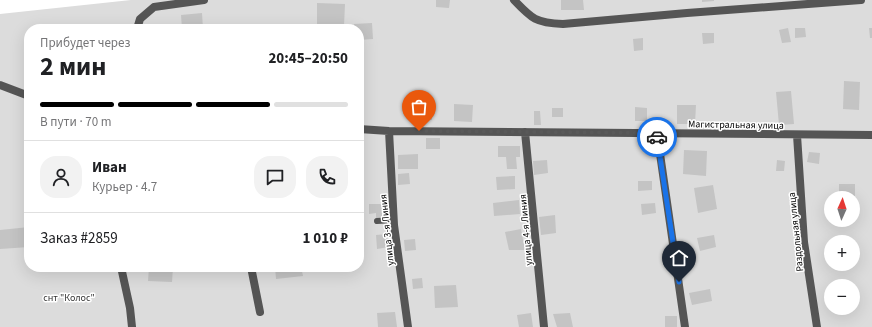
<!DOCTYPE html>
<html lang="ru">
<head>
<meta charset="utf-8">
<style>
  :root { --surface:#fff; --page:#f2f2f2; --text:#202124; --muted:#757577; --line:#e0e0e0; --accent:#000 }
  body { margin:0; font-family:"Source Sans 3",sans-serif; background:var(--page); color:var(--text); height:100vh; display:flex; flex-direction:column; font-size:15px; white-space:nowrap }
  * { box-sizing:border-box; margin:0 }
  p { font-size:13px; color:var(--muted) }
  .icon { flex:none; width:22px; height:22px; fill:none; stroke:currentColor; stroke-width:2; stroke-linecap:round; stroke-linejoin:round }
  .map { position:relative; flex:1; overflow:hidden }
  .drawer { position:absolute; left:24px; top:24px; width:340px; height:248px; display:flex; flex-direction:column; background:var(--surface); border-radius:16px; box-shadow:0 4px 16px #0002 }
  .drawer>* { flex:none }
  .needle { width:26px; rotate:3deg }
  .fabs { position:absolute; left:824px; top:191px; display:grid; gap:8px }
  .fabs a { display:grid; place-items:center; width:36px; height:36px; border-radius:50%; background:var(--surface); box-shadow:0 4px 16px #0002; font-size:20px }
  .pin { position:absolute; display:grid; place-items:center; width:34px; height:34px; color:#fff; margin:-41px -17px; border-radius:50% 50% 50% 0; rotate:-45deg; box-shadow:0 0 4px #0007 }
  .pin .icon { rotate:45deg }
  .courier { position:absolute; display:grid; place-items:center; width:40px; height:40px; margin:-20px; border:3px solid #1a73e8; border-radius:50%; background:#fff; color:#222; box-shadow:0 1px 5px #0007 }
  .headline em { font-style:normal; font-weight:700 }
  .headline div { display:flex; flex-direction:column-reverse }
  .headline { display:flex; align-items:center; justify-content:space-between; height:68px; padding:0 16px }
  h1 { font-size:26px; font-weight:700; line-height:30px }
  .bar { display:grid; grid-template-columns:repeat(4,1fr); gap:6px 4px; align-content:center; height:48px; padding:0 16px }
  .bar i { height:5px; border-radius:3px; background:var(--line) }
  .bar .selected { background:var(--accent) }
  .bar p { grid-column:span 4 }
  .line { display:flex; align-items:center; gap:10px; padding:0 16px; border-top:1px solid var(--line) }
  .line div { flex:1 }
  .round { display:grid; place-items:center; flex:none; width:42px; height:42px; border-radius:16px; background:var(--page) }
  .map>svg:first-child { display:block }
  .green { fill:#dcdcdc; fill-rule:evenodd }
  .building { fill:#c4c4c4 }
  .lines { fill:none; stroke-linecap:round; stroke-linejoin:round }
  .lane { stroke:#555; stroke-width:6 }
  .street { stroke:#555; stroke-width:8 }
  .done { stroke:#595959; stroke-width:4; stroke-dasharray:0 7.2 }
  .route { stroke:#1a73e8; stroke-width:5 }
  .labels { text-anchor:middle; stroke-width:3; stroke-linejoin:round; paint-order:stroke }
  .street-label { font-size:10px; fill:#000; stroke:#fff }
  .park-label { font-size:10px; fill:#333; stroke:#fff }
</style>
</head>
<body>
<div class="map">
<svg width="872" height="327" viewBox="0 0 872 327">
  <rect width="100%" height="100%" fill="#fff"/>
  <path class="green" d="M131 0H872V327H0V14ZM29 29H359V267H29ZM831 198H853V220H831ZM831 242H853V264H831ZM831 286H853V308H831Z"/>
  <path class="building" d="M436 0H450L449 8 436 7Z
    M561 0H583L584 10H561Z
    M702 0H714V1L702 2Z
    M317 3 345 4 344 26 317 25Z
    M202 13 203 29H182L181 15Z
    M372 23 373 39 359 40V29H354V24Z
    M788 28 791 42 782 43 779 30Z
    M795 28H805L806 37 795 38Z
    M869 28H872V38H870Z
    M702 33H714V43L703 44Z
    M643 38V50L634 51 633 39Z
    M844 81 860 82 859 110 843 109Z
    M791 91 794 124 779 125 776 92Z
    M418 97H432V120H418Z
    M454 104 473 105 472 122 454 121Z
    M677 105H696L695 124H677Z
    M635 107 647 108V121H635Z
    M552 108H563V117H552Z
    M534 111H540L541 125H534Z
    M426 138H440V149H426Z
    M498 146H520V157H516L517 169H507L506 157H498Z
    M684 150 707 151 706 176 683 174Z
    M809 152 820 153 819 164 807 162Z
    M418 154V169H398V155Z
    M547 160 548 173 534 175 533 161Z
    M777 160 785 161 784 171H776Z
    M409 173 410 184 398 185V174Z
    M515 176V189L497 190 496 177Z
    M638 181H652V190L638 191Z
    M839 184H855V206H853V198H839Z
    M713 185 717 209 698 213 694 188Z
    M519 200 520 214 494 216 493 203Z
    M655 203 656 213 642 215 641 204Z
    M369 204H388V218H376V213L369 214Z
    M555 215 556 233 541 235 539 217Z
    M29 227V247L0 249V230Z
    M521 229 525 250H509L505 232Z
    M387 234 389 247 377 249 376 235Z
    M714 235 716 247 700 251 697 238Z
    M415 239 416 250 405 251 404 240Z
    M149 267H173L172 282 148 281Z
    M275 267H301L303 276 276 279Z
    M422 278 423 288 413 289 412 279Z
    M456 285 458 307 435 308 434 286Z
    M710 289 712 301 692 305 689 293Z
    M395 312 397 327H378L377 313Z
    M531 313 533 327H519L517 315Z
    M570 313 573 327H557L553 314Z
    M665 316H677V327H665Z"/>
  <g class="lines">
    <path class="lane" d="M377 221 394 220"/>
    <path class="street" d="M514 0C532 19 536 23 563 24L687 13 861 0
      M137 29 140 19 154 7 204 0
      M0 85 29 96
      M359 129 389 131 872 135
      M389 131 394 225 408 327
      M525 132 544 327
      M657 133 685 327
      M797 135 804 242 817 327
      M121 267 130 308 132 327
      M251 267 260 312"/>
  </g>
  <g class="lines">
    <path class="done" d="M419 131 657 133V137"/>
    <path class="route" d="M657 137 679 282"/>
  </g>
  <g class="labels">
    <g class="street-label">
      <text transform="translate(736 124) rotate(1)" y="4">Магистральная улица</text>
      <text transform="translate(386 230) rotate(-96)" y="4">улица 3-я Линия</text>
      <text transform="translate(525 230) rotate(-95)" y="4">улица 4-я Линия</text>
      <text transform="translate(795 232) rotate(-96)" y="4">Раздольная улица</text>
    </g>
    <g class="park-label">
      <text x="69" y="301">снт "Колос"</text>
    </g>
  </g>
</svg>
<div class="fabs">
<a><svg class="needle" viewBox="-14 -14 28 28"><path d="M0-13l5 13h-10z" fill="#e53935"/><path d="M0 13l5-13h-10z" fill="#757577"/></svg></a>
<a>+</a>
<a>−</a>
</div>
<div class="pin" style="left:419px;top:131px;background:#ea580c"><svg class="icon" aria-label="bag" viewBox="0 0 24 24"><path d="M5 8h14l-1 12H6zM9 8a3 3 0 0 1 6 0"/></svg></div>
<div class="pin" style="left:679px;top:282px;background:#1f2937"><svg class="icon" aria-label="home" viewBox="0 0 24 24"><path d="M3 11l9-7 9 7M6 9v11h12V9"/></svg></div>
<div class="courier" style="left:657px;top:137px"><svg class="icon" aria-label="car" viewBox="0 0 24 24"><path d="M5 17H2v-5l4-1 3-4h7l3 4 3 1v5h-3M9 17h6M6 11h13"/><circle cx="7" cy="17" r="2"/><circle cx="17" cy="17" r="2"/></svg></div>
<section class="drawer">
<div class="headline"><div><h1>2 мин</h1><p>Прибудет через</p></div><em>20:45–20:50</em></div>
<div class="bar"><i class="selected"></i><i class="selected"></i><i class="selected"></i><i></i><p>В пути · 70 m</p></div>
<div class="line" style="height:72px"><a class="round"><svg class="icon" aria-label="person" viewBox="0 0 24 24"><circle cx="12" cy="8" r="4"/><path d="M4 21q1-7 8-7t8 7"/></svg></a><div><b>Иван</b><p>Курьер · 4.7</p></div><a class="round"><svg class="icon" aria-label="chat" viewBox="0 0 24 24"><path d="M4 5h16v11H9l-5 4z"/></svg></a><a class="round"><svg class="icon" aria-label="phone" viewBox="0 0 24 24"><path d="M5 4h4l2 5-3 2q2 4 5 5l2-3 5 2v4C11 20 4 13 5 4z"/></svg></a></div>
<div class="line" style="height:52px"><div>Заказ #2859</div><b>1 010 ₽</b></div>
</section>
</div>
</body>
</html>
